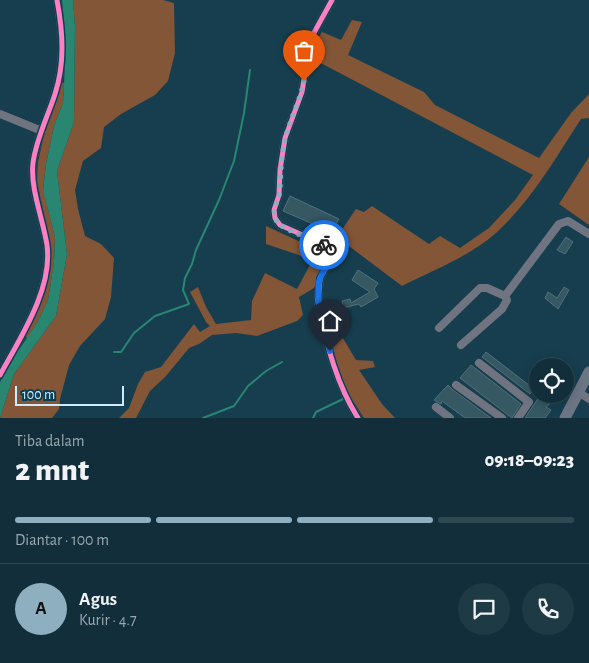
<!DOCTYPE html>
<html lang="id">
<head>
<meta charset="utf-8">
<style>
  :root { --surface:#112e3a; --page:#1e3a45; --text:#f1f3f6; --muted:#9ca8af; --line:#304a54; --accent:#8eafc0 }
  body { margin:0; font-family:"Alegreya Sans",sans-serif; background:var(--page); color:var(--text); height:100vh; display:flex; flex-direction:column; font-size:19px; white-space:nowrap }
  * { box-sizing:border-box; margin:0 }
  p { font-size:16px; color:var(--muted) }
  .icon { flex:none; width:28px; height:28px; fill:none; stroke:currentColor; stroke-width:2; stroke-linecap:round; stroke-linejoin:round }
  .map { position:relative; height:418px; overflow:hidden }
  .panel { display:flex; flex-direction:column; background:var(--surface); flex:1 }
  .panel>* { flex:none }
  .controls { position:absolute; left:529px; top:358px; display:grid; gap:10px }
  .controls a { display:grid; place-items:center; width:45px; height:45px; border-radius:50%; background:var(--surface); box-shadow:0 2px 12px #0003,0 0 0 1px var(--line); font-size:25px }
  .scale { position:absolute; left:15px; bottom:12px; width:109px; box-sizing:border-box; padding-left:5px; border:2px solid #ceecfd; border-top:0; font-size:14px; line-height:18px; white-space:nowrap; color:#ceecfd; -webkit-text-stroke:4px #0c3e53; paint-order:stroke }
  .pin { position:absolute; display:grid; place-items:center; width:42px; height:42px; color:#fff; margin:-51px -21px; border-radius:50% 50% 50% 0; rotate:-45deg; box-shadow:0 0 5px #0007 }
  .pin .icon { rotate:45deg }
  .courier { position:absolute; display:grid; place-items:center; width:50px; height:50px; margin:-25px; border:4px solid #1a73e8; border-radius:50%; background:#fff; color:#222; box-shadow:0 1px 6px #0007 }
  .head em { font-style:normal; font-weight:800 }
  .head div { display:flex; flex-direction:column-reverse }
  .head { display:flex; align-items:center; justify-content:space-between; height:85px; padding:0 15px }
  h1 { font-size:32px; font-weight:800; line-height:38px }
  .bar { display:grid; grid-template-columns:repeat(4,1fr); gap:8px 5px; align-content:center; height:60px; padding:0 15px }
  .bar i { height:6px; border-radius:4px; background:var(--line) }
  .bar .selected { background:var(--accent) }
  .bar p { grid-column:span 4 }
  .line { display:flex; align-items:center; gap:12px; padding:0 15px; border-top:1px solid var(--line) }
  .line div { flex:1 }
  .round { display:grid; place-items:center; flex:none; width:52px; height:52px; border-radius:26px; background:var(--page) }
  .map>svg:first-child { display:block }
  .green { fill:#845638 }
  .water { fill:#288671 }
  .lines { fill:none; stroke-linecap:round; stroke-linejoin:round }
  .stream { stroke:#288671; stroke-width:2 }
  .building { fill:#365862; stroke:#51717c }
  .street { stroke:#707480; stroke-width:8 }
  .secondary { stroke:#6c7584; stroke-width:11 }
  .cycleway-casing { stroke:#0c3e53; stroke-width:8 }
  .cycleway { stroke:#ff80c0; stroke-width:5 }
  .done { stroke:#8eafc0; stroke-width:5; stroke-dasharray:0 9 }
  .route { stroke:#1a73e8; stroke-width:6 }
</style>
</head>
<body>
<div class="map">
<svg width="589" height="418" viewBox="0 0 589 418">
  <rect width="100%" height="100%" fill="#173e4e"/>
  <path class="green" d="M73 0H163L174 3 175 53 168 81 155 95 121 114 104 127 101 148 83 161 75 190 78 209 85 236 101 244 114 258 111 297 105 319 80 346 69 365 60 399 59 409 52 418H0L14 374 56 316 67 254 57 171 74 122 75 26Z
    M352 20 362 22 348 55 424 92 435 105 539 158 571 113 589 94V118L581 119C555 159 531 201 496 233 469 257 433 270 402 286L337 237 356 209 364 212 372 206 429 244 440 236 460 248 489 228 515 200 533 175 315 60V44L322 32 341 40Z
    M61 82 64 83 63 103 54 126 46 164 43 189 55 237 54 262 48 300 37 323 27 339 25 334 45 293 49 274 47 228 37 181 38 162 44 135Z
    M589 157V225L559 204Z
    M266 226 322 252 327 259 314 288 299 297 303 315 297 321 257 336 236 333 212 335 199 344 189 348 166 376 150 391 136 418H119L129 408 138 384 145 372 161 367 194 324 200 332 210 326 206 322 190 292 198 287 206 307 216 324 251 320 252 301 265 273 297 289 311 263 299 255 266 244Z
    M337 302 341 335 356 360 373 361 375 367 359 370 382 404 395 418H364L348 393 340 375 322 303Z"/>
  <path class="water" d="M62 0H73L75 26 74 122 57 171 67 254 56 316 14 374 0 418V382L14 357 37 323 48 300 54 262 55 237 43 190 46 164 54 126 63 103 66 45Z"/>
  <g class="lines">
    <path class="stream" d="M114 352H121L134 333 155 316 189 304 183 290 185 278 192 264 196 250 219 200 234 161 244 113 250 70
      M203 418 234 406 248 386 266 371 282 362
      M313 418 316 412 343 399"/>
  </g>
  <path class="building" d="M290 196 339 219 330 235 319 229 320 227 283 211Z
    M566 237 573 242 565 254 557 250Z
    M358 270 378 283 374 289 378 297 361 307 359 304 343 308 342 301 350 299 351 303 370 292 352 280Z
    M564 287 569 290 558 309 545 298 548 292 557 298Z
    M486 352 534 389 530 394 482 357Z
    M471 365 521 404 512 418 460 378Z
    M448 385 453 390 491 418H465L442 401 441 404 434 400Z
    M541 394 552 402 546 407 551 410 545 418H525Z"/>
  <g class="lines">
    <path class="street" d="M332 0 310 40 302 92 285 138 280 170 279 195 274 210 275 218 280 225 325 245 330 252V261L320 278 318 301 319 308C327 346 337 385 358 418
      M0 114 42 131
      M439 328 480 288H487L505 296
      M461 345 502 309 507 300 505 296 559 224 568 221 589 234
      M479 363 529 402 518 418
      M0 375C20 338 53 289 47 245 43 219 30 188 33 163 36 139 48 116 55 94 65 63 63 32 57 0
      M456 385 502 418
      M578 392 589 399
      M436 407 450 418"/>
    <path class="secondary" d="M565 418 589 372"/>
    <g class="cycleway-casing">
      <path id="cycleway" d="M332 0 310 40 302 92 285 138 280 170 279 195 274 210 275 218 280 225 325 245 330 252V261L320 278 318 301 319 308C327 346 337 385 358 418
        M0 375C20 338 53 289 47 245 43 219 30 188 33 163 36 139 48 116 55 94 65 63 63 32 57 0"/>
    </g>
    <use href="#cycleway" class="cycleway"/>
  </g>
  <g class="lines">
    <path class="done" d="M304 81C300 100 291 117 286 136 281 154 281 172 280 190 279 202 269 212 278 223 284 230 314 240 324 245"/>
    <path class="route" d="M324 245C340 256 321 269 319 282 316 306 323 328 330 351"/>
  </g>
</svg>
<div class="controls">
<a><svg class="icon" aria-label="locate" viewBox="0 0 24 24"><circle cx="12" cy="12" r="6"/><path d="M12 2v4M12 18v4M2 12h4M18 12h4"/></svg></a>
</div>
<div class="scale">100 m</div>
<div class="pin" style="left:304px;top:81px;background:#ea580c"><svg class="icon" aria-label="bag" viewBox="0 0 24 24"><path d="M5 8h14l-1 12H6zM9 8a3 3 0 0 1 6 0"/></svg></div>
<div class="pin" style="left:330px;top:351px;background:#1f2937"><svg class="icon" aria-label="home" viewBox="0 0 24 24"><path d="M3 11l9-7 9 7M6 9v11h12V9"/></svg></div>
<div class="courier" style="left:324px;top:245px"><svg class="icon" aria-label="bike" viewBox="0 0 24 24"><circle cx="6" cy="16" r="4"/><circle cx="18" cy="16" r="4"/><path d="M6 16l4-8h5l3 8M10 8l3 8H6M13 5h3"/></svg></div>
</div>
<section class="panel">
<div class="head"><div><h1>2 mnt</h1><p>Tiba dalam</p></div><em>09:18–09:23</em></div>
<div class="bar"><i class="selected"></i><i class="selected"></i><i class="selected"></i><i></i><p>Diantar · 100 m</p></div>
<div class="line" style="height:90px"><b class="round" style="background:var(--accent);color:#111">A</b><div><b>Agus</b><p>Kurir · 4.7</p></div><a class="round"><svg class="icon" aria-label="chat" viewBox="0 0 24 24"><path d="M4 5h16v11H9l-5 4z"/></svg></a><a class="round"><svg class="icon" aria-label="phone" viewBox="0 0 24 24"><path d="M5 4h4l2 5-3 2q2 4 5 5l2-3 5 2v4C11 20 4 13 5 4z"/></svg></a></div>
</section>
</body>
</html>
